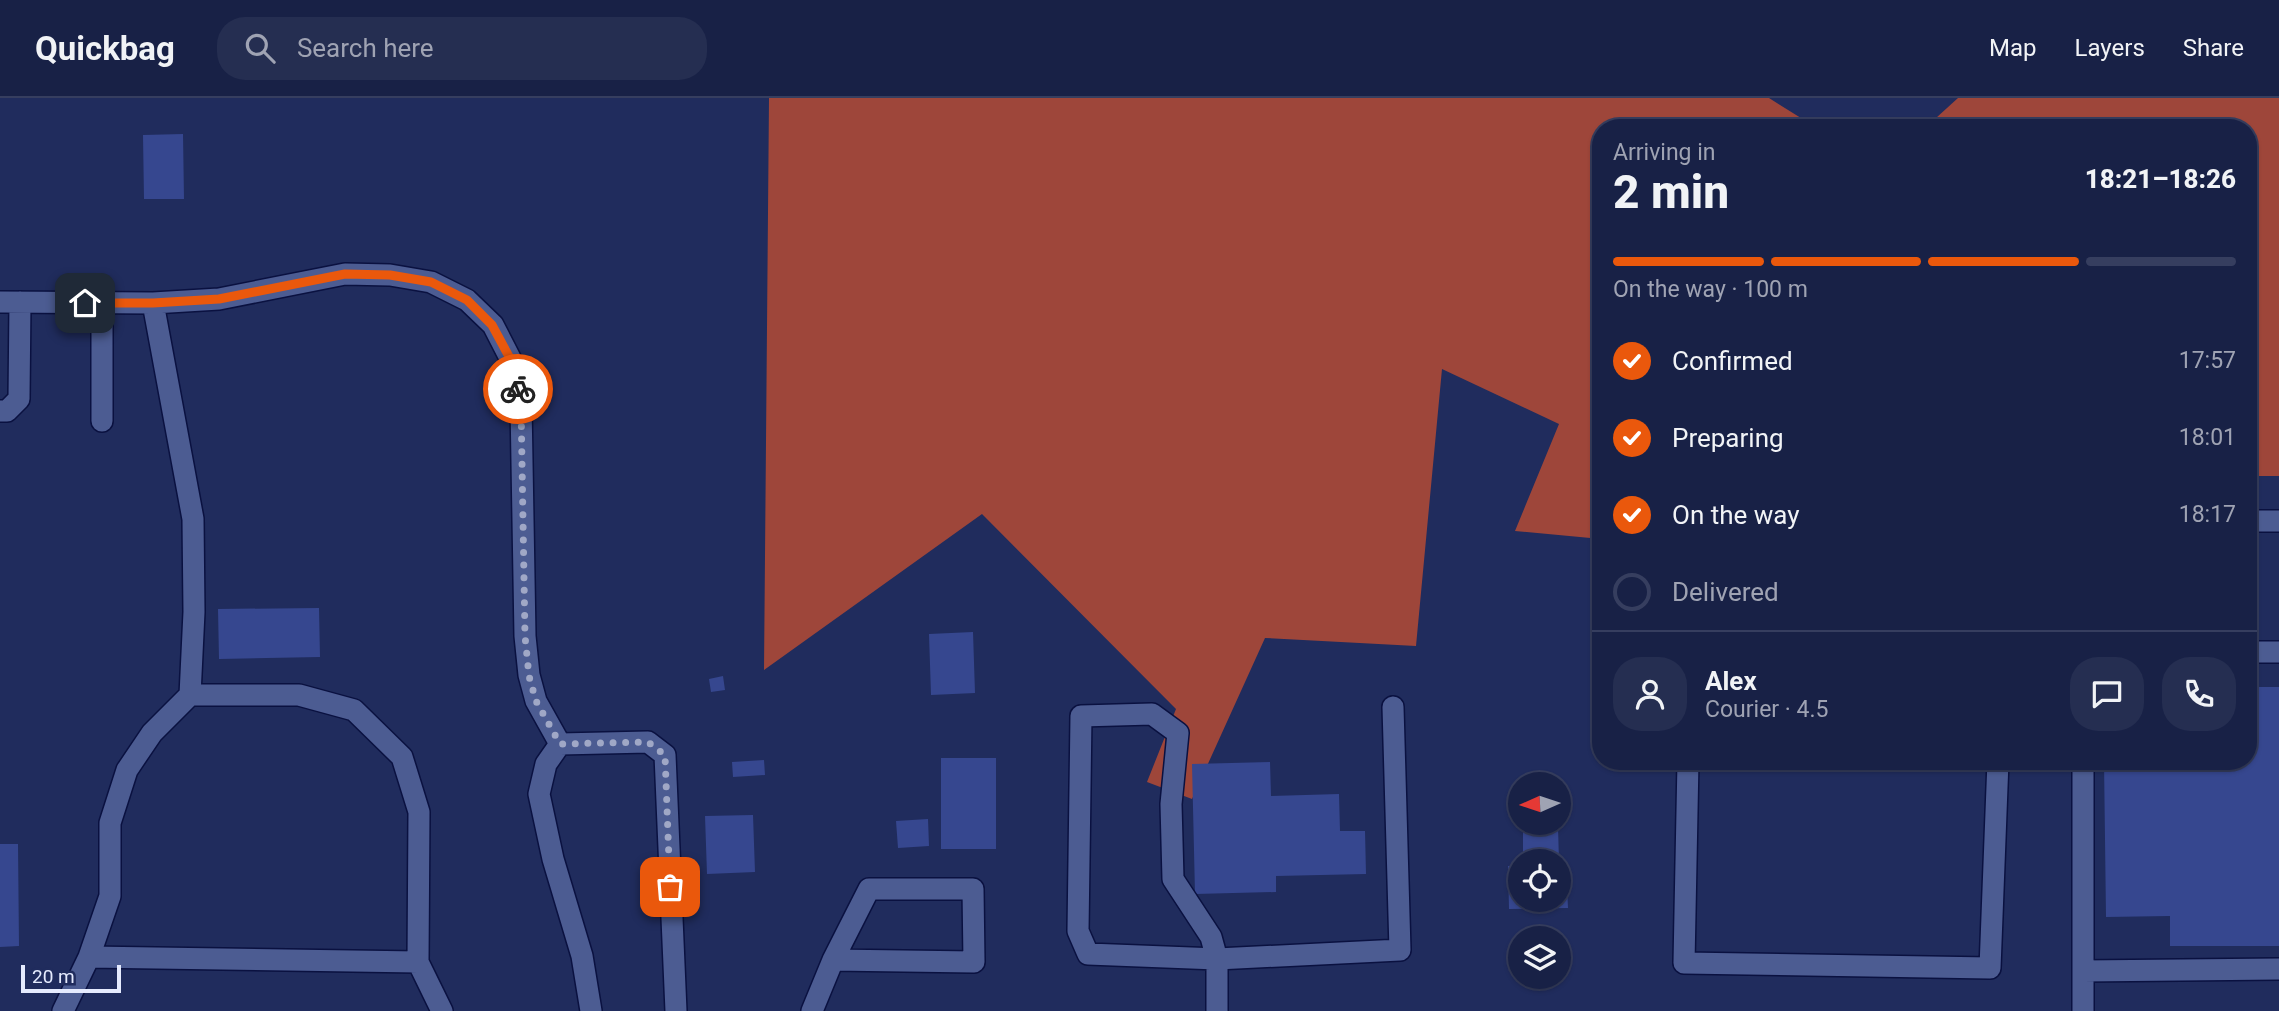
<!DOCTYPE html>
<html lang="en">
<head>
<meta charset="utf-8">
<style>
  :root { --surface:#182146; --page:#252e51; --text:#f1f3f6; --muted:#9fa3b3; --line:#363e5f; --accent:#ea580c }
  body { margin:0; font-family:Roboto,sans-serif; background:var(--page); color:var(--text); height:100vh; display:flex; flex-direction:column; font-size:26px; white-space:nowrap }
  * { box-sizing:border-box; margin:0 }
  p { font-size:23px; color:var(--muted) }
  .icon { flex:none; width:38px; height:38px; fill:none; stroke:currentColor; stroke-width:2; stroke-linecap:round; stroke-linejoin:round }
  .map { position:relative; flex:1; overflow:hidden }
  .panel { position:absolute; left:1592px; top:21px; width:665px; height:651px; display:flex; flex-direction:column; background:var(--surface); border-radius:28px; box-shadow:0 2px 5px #0004,0 0 0 2px var(--line) }
  .panel>* { flex:none }
  .needle { width:46px; rotate:267deg }
  .buttons { position:absolute; left:1508px; top:674px; display:grid; gap:14px }
  .buttons a { display:grid; place-items:center; width:63px; height:63px; border-radius:50%; background:var(--surface); box-shadow:0 2px 5px #0004,0 0 0 2px var(--line); font-size:35px }
  .scale { position:absolute; left:21px; bottom:18px; width:100px; box-sizing:border-box; padding-left:7px; border:4px solid #e5ebfe; border-top:0; font-size:19px; line-height:24px; white-space:nowrap; color:#e5ebfe; -webkit-text-stroke:5px #202c5d; paint-order:stroke }
  .pin { position:absolute; display:grid; place-items:center; width:60px; height:60px; color:#fff; margin:-30px; border-radius:14px; box-shadow:0 4px 10px #0006 }
  .courier { position:absolute; display:grid; place-items:center; width:70px; height:70px; margin:-35px; border:5px solid #ea580c; border-radius:50%; background:#fff; color:#222; box-shadow:0 2px 9px #0007 }
  .head em { font-style:normal; font-weight:800 }
  .head div { display:flex; flex-direction:column-reverse }
  .head { display:flex; align-items:center; justify-content:space-between; height:119px; padding:0 21px }
  h1 { font-size:46px; font-weight:800; line-height:52px }
  .bar { display:grid; grid-template-columns:repeat(4,1fr); gap:10px 7px; align-content:center; height:84px; padding:0 21px }
  .bar i { height:9px; border-radius:5px; background:var(--line) }
  .bar .current { background:var(--accent) }
  .bar p { grid-column:span 4 }
  .line { display:flex; align-items:center; gap:18px; padding:0 21px; border-top:2px solid var(--line) }
  .line div { flex:1 }
  .round { display:grid; place-items:center; flex:none; width:74px; height:74px; border-radius:28px; background:var(--page) }
  ol { padding:0 21px; list-style:none }
  li { display:flex; align-items:center; gap:21px; height:77px }
  li p { margin-inline-start:auto }
  li .icon { padding:7px; border-radius:50%; background:var(--accent); color:#fff; stroke-width:4 }
  li:last-child { color:var(--muted) }
  li i { width:38px; height:38px; border:4px solid var(--line); border-radius:50% }
  header { display:flex; align-items:center; gap:42px; box-sizing:border-box; height:98px; padding:0 35px; background:var(--surface); border-bottom:2px solid var(--line) }
  header strong { font-size:33px }
  nav { display:flex; gap:38px; margin-inline-start:auto; font-size:24px }
  .search { width:490px; height:63px; background:var(--page); display:flex; align-items:center; gap:18px; box-sizing:border-box; padding:0 24px; border-radius:28px; color:var(--muted); font-size:26px }
  .map>svg:first-child { display:block }
  .forest { fill:#9e463a }
  .building { fill:#36478f }
  .lines { fill:none; stroke-linecap:round; stroke-linejoin:round }
  .minor-casing { stroke:#0a1140; stroke-width:24 }
  .minor { stroke:#4c5c92; stroke-width:21 }
  .done { stroke:#a0a8c6; stroke-width:7; stroke-dasharray:0 12.6 }
  .route { stroke:#ea580c; stroke-width:9 }
</style>
</head>
<body>
<header>
<strong>Quickbag</strong>
<div class="search"><svg class="icon" aria-label="search" viewBox="0 0 24 24"><circle cx="10" cy="10" r="6"/><path d="M15 15l6 6"/></svg>Search here</div>
<nav><a>Map</a><a>Layers</a><a>Share</a></nav>
</header>
<div class="map">
<svg width="2279" height="913" viewBox="0 0 2279 913">
  <rect width="100%" height="100%" fill="#202c5d"/>
  <path class="forest" d="M769 0H1769L1817 30H1601V441L1515 433 1559 326 1442 271 1416 548 1265 540 1192 701 1147 684 1176 611 982 416 764 572Z
    M1958 0H2279V378H2249V30H1925Z"/>
  <path class="building" d="M183 36 184 101H144L143 37Z
    M319 510 320 559 219 561 218 511Z
    M973 534 975 595 931 597 929 536Z
    M723 578 725 592 711 594 709 581Z
    M2249 589H2279V848H2170V818L2106 819 2104 663H2249Z
    M941 660H996V751H941Z
    M764 662 765 677 733 679 732 664Z
    M1270 664 1271 698 1339 696 1340 733H1365L1366 776 1276 778V794L1195 796 1192 666Z
    M753 717 755 774 707 776 705 718Z
    M928 721 929 748 898 750 896 723Z
    M1558 729 1559 763H1523V730Z
    M0 746H18L19 848 0 849Z
    M1521 767V802H1559V769L1566 768 1568 810 1509 811 1508 768Z"/>
  <g class="lines">
    <g class="minor-casing">
      <path id="minor" d="M0 204 153 205 193 421 194 514 190 597
        M102 205V323
        M153 205 219 201 345 176 390 177 431 184 467 202 493 227 512 264 521 306 525 538 529 577 536 603 560 646
        M0 313H7L19 301 20 204
        M2249 423H2279
        M2249 554H2279
        M1688 663 1684 865 1990 870 1998 663
        M2083 663V913
        M89 859 418 864
        M2083 873 2279 871
        M63 913 89 859 110 798V725L127 672 152 635 190 597H299L354 612 402 659 419 714 418 864 442 913
        M591 913 582 858 553 761 539 696 546 666 560 646 648 644 665 657 676 913
        M812 913 833 862 869 791H973L974 864 833 862
        M1217 913V861L1211 839 1173 781 1171 706 1178 635 1152 616 1081 618 1078 833 1088 856 1217 861 1400 852 1393 609"/>
    </g>
    <use href="#minor" class="minor"/>
  </g>
  <g class="lines">
    <path class="done" d="M518 291 521 306 525 538 529 578 536 603 560 646 648 644 665 657 670 789"/>
    <path class="route" d="M85 205H153L219 201 345 176 390 177 431 184 467 202 492 227 512 264 518 291"/>
  </g>
</svg>
<div class="buttons">
<a><svg class="needle" viewBox="-14 -14 28 28"><path d="M0-13l5 13h-10z" fill="#e53935"/><path d="M0 13l5-13h-10z" fill="#9fa3b3"/></svg></a>
<a><svg class="icon" aria-label="locate" viewBox="0 0 24 24"><circle cx="12" cy="12" r="6"/><path d="M12 2v4M12 18v4M2 12h4M18 12h4"/></svg></a>
<a><svg class="icon" aria-label="layers" viewBox="0 0 24 24"><path d="M12 4l9 5-9 5-9-5zM3 14l9 5 9-5"/></svg></a>
</div>
<div class="scale">20 m</div>
<div class="pin" style="left:670px;top:789px;background:#ea580c"><svg class="icon" aria-label="bag" viewBox="0 0 24 24"><path d="M5 8h14l-1 12H6zM9 8a3 3 0 0 1 6 0"/></svg></div>
<div class="pin" style="left:85px;top:205px;background:#1f2937"><svg class="icon" aria-label="home" viewBox="0 0 24 24"><path d="M3 11l9-7 9 7M6 9v11h12V9"/></svg></div>
<div class="courier" style="left:518px;top:291px"><svg class="icon" aria-label="bike" viewBox="0 0 24 24"><circle cx="6" cy="16" r="4"/><circle cx="18" cy="16" r="4"/><path d="M6 16l4-8h5l3 8M10 8l3 8H6M13 5h3"/></svg></div>
<section class="panel">
<div class="head"><div><h1>2 min</h1><p>Arriving in</p></div><em>18:21–18:26</em></div>
<div class="bar"><i class="current"></i><i class="current"></i><i class="current"></i><i></i><p>On the way · 100 m</p></div>
<ol>
<li><svg class="icon" aria-label="check" viewBox="0 0 24 24"><path d="M5 12l5 5 9-10"/></svg>Confirmed<p>17:57</p></li>
<li><svg class="icon" aria-label="check" viewBox="0 0 24 24"><path d="M5 12l5 5 9-10"/></svg>Preparing<p>18:01</p></li>
<li><svg class="icon" aria-label="check" viewBox="0 0 24 24"><path d="M5 12l5 5 9-10"/></svg>On the way<p>18:17</p></li>
<li><i></i>Delivered</li>
</ol>
<div class="line" style="height:126px"><a class="round"><svg class="icon" aria-label="person" viewBox="0 0 24 24"><circle cx="12" cy="8" r="4"/><path d="M4 21q1-7 8-7t8 7"/></svg></a><div><b>Alex</b><p>Courier · 4.5</p></div><a class="round"><svg class="icon" aria-label="chat" viewBox="0 0 24 24"><path d="M4 5h16v11H9l-5 4z"/></svg></a><a class="round"><svg class="icon" aria-label="phone" viewBox="0 0 24 24"><path d="M5 4h4l2 5-3 2q2 4 5 5l2-3 5 2v4C11 20 4 13 5 4z"/></svg></a></div>
</section>
</div>
</body>
</html>
